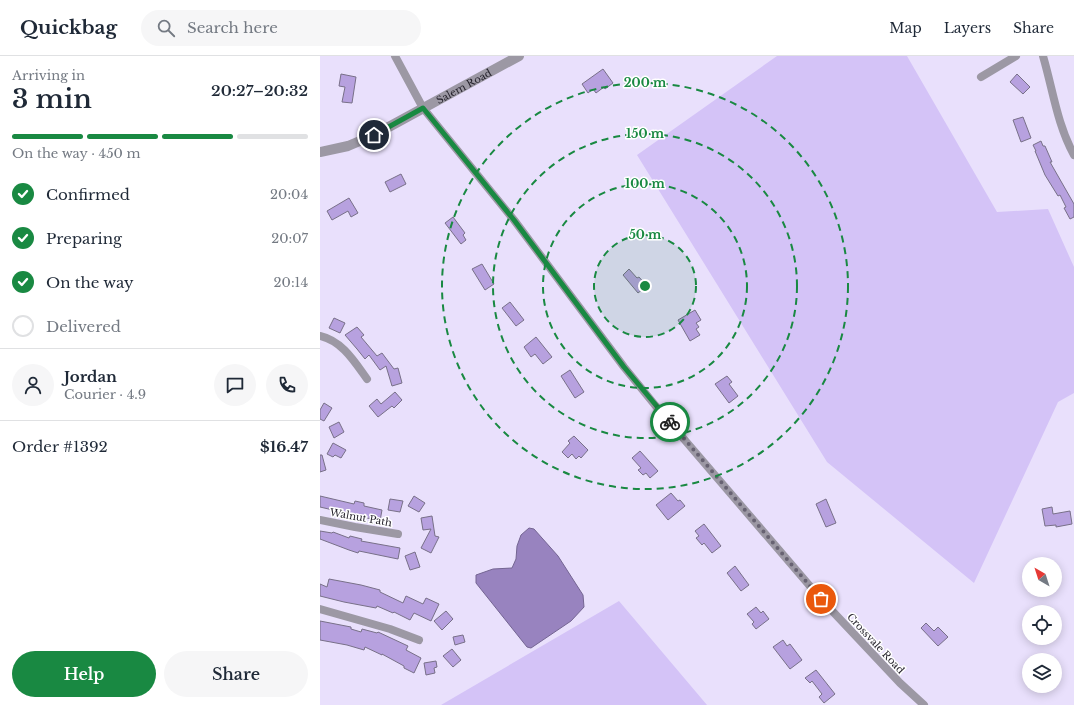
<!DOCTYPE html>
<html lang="en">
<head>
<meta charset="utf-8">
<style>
  :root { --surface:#fff; --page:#f6f6f7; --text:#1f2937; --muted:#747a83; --line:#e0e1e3; --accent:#198942 }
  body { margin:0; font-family:"Libre Baskerville",serif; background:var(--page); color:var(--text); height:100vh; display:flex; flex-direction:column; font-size:15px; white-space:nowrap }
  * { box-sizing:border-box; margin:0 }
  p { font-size:13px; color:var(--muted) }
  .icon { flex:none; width:22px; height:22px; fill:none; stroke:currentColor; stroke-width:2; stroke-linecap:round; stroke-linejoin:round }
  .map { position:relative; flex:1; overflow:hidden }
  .panel { display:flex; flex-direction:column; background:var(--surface); width:320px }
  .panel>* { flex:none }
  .needle { width:26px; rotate:321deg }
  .buttons { position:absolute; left:702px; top:501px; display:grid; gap:8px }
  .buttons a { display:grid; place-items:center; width:40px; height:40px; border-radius:50%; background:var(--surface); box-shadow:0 2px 10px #0003; font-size:20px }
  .pin { position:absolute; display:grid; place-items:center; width:34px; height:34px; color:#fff; margin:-17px; border:2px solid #fff; border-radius:50%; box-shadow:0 1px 4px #0007 }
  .courier { position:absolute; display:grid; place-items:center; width:40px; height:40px; margin:-20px; border:3px solid #198942; border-radius:50%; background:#fff; color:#222; box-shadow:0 1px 5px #0007 }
  .overview em { font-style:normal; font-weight:600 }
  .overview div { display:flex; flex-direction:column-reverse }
  .overview { display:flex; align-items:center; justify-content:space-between; height:68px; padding:0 12px }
  h1 { font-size:26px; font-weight:600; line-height:30px }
  .bar { display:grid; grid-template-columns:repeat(4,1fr); gap:6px 4px; align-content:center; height:48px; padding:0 12px }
  .bar i { height:5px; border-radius:3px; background:var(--line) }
  .bar .current { background:var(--accent) }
  .bar p { grid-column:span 4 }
  .line { display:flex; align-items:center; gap:10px; padding:0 12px; border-top:1px solid var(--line) }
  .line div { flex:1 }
  .round { display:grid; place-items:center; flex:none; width:42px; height:42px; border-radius:21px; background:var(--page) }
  ol { padding:0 12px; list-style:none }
  li { display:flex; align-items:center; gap:12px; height:44px }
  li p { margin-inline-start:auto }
  li .icon { padding:4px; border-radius:50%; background:var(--accent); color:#fff; stroke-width:4 }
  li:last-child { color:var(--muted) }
  li i { width:22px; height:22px; border:2px solid var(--line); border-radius:50% }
  .primary-button { display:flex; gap:8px; margin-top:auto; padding:8px 12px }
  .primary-button a { flex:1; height:46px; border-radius:24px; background:var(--accent); color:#fff; font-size:16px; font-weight:600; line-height:46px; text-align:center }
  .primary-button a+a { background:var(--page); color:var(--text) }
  header { display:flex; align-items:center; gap:24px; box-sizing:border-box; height:56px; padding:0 20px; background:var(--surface); border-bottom:1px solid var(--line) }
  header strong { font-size:19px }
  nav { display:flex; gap:22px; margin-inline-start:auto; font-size:14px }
  .search { width:280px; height:36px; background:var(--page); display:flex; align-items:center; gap:10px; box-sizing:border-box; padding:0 14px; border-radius:22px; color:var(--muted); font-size:15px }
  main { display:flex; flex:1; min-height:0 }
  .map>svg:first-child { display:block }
  .green { fill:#d4c3f7 }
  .water { fill:#9883bf; stroke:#746592 }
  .building { fill:#b7a1df; stroke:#787088 }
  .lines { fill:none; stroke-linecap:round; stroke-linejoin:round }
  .minor { stroke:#9c98a4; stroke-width:8 }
  .tertiary { stroke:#9c98a4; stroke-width:10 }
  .done { stroke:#676272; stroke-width:4; stroke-dasharray:0 7.2 }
  .route { stroke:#198942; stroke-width:5 }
  .ring { fill:none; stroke:#198942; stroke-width:2; stroke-dasharray:7 5 }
  .labels { text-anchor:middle; stroke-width:3; stroke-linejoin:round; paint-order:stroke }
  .street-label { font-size:10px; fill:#211e28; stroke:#fff }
  .centre { fill:#198942; stroke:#fff; stroke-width:2 }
  .ring-label { font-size:12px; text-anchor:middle; font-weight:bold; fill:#198942; stroke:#fff; stroke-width:3; stroke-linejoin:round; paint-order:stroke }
</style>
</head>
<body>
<header>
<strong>Quickbag</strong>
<div class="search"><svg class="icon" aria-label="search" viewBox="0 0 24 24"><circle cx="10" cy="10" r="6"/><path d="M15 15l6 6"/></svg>Search here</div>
<nav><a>Map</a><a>Layers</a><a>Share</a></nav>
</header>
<main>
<section class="panel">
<div class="overview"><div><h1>3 min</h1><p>Arriving in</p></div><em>20:27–20:32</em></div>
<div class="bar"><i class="current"></i><i class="current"></i><i class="current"></i><i></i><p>On the way · 450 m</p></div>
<ol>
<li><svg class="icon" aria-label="check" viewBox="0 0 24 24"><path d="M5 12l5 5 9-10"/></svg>Confirmed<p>20:04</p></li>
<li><svg class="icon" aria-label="check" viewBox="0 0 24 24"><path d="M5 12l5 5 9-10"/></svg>Preparing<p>20:07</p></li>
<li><svg class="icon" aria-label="check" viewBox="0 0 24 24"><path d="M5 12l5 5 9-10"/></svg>On the way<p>20:14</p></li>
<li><i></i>Delivered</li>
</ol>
<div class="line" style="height:72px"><a class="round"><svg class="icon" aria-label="person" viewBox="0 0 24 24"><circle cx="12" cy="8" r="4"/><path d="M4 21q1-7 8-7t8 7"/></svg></a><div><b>Jordan</b><p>Courier · 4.9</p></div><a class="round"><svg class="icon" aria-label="chat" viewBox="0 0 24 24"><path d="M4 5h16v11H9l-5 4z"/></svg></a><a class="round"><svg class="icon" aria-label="phone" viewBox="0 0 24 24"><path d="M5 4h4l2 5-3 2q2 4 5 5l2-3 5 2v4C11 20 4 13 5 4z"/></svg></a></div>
<div class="line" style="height:52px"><div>Order #1392</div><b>$16.47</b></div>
<div class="primary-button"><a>Help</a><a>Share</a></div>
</section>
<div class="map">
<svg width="754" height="649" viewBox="0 0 754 649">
  <rect width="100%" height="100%" fill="#e9e0fc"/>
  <path class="green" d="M457 0H587L677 156 728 153 754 211V337L738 346 654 527 507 406 317 99Z
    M299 545 387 649H121Z"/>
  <path class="water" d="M209 472 214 473 238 500 263 539 264 551 251 565 211 592 207 591 156 527V519L173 513 192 512 196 503 197 490 201 479Z"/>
  <path class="building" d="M283 13 293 27 285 33 284 31 276 37 273 33 268 37 262 28Z
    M21 18 36 21 32 47 22 46 25 31 19 30Z
    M697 18 710 31 703 38 690 26Z
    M703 61 711 82 701 86 693 64Z
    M721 85 723 90H725L732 106H730L754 148V161L750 163 744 152 746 151 740 139 738 140 725 119 715 95H716L713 89Z
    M81 118 86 128 70 136 65 126Z
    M29 142 38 157 31 161 28 155 12 164 7 155Z
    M133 161 145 177 143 179 146 184 141 188 125 167Z
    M162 208 174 228 165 234 152 213Z
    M309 213 317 222 319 221 327 230 318 237 303 219Z
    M190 246 204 264 196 270 182 252Z
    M375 254 381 264 376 267 379 271 376 273 380 279 370 285 358 264Z
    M14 262 25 267 20 277 9 272Z
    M37 271 44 279 41 281 57 300 62 297 74 313 78 312 82 327 72 330 66 310 60 314 49 299 45 303 37 293 25 279Z
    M216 281 232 301 223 308 215 298 211 301 204 291Z
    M250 314 264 336 255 342 241 320Z
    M407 320 412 326 409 328 418 340 409 347 395 328Z
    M75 336 82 344 74 352 72 350 58 361 49 350 57 343 61 348Z
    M4 347 12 352 4 365 0 363V354Z
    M19 366 24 376 14 382 9 371Z
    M254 380 268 394 261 402 259 400 256 403 252 398 248 402 242 396 250 387 248 385Z
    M13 387 26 394 21 402 15 399 13 401 7 398Z
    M320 395 338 415 330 422 326 417 323 419 318 414 321 412 312 402Z
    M0 399H2L6 414 0 416Z
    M351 437 358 445 360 444 365 450 348 464 336 449Z
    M0 440 34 448 35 445 44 447V450L62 454 60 465 0 451Z
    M94 440 105 447 99 456 88 450Z
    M70 443 83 445 80 456 68 454Z
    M506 443 516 467 506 471 496 448Z
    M732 451 733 458 750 455 752 468 736 471V469L725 470 722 453Z
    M112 460 115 480 119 481 111 497 101 492 111 473 103 474 101 462Z
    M384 468 401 490 392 497 384 487 382 489 376 482 379 480 375 475Z
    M0 475 12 477 13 476 29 482 30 480 42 483 41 485 80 492 78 503 39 495 38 497 29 494 0 483Z
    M95 496 100 511 90 514 85 500Z
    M415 510 429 529 421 535 407 517Z
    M9 523 41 529 60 534V536L83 547 86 540 103 548 106 542 119 548 111 565 94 557 90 564 74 556 73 557 57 550 56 552 24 546 0 540V528L7 531Z
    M436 551 441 557 443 555 449 563 436 573 432 568 434 566 427 558Z
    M126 555 133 563 122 574 114 565Z
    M0 565 31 571V573L41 576 42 573 57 577 58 576 88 590 86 594 101 602 94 617 84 612V610L62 598V599L45 591 44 594 27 589 0 584Z
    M606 567 614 575 618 571 628 581 618 590 601 572Z
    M143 579 145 586 135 589 133 581Z
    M463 584 467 590 470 588 482 604 470 613 453 591Z
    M132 593 141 604 133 611 123 600Z
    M116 605 117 611 114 612 115 617 106 619 104 607Z
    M496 614 515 638 504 647 499 641 502 638 492 625 490 627 485 622Z"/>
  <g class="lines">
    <path class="minor" d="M75 0 103 52 194 164 304 311 339 354 501 543 580 627 604 649
      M723 0C733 34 737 68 754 99
      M661 21 696 0
      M0 280C22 285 34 305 47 323
      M0 464 35 471 78 478
      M0 553 70 573 99 584"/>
    <path class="tertiary" id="s1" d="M0 96 28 90 54 79 199 0"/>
  </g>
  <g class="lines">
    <path class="done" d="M350 366 501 543"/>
    <path class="route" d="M54 79 103 52 194 164 304 311 350 366"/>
  </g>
  <circle cx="325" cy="230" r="51" fill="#198942" fill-opacity=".12"/>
  <g class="ring">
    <circle cx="325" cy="230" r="51"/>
    <circle cx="325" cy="230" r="102"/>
    <circle cx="325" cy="230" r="152"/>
    <circle cx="325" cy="230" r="203"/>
  </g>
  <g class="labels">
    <g class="street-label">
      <text dy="4" stroke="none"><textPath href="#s1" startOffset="159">Salem Road</textPath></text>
      <text transform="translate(41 461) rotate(10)" y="4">Walnut Path</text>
      <text transform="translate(556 587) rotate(47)" y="4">Crossvale Road</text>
    </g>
  </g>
  <circle cx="325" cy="230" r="6" class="centre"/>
  <g class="ring-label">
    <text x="325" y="31">200 m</text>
    <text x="325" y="82">150 m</text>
    <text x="325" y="132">100 m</text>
    <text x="325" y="183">50 m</text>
  </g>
</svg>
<div class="buttons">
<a><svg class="needle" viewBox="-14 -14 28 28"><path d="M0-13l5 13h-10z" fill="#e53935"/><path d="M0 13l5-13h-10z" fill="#747a83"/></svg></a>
<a><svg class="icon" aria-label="locate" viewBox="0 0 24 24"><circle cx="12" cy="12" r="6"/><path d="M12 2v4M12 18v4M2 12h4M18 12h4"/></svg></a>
<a><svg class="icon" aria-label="layers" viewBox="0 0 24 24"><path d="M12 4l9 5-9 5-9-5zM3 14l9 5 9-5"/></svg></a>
</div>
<div class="pin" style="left:501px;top:543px;background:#ea580c"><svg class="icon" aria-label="bag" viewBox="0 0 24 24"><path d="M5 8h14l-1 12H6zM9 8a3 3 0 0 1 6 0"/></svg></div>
<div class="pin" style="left:54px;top:79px;background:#1f2937"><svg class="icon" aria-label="home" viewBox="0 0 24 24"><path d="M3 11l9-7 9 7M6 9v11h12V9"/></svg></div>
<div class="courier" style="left:350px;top:366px"><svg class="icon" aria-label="bike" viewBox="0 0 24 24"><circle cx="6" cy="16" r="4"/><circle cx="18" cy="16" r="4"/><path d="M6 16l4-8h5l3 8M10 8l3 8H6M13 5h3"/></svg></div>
</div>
</main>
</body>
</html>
